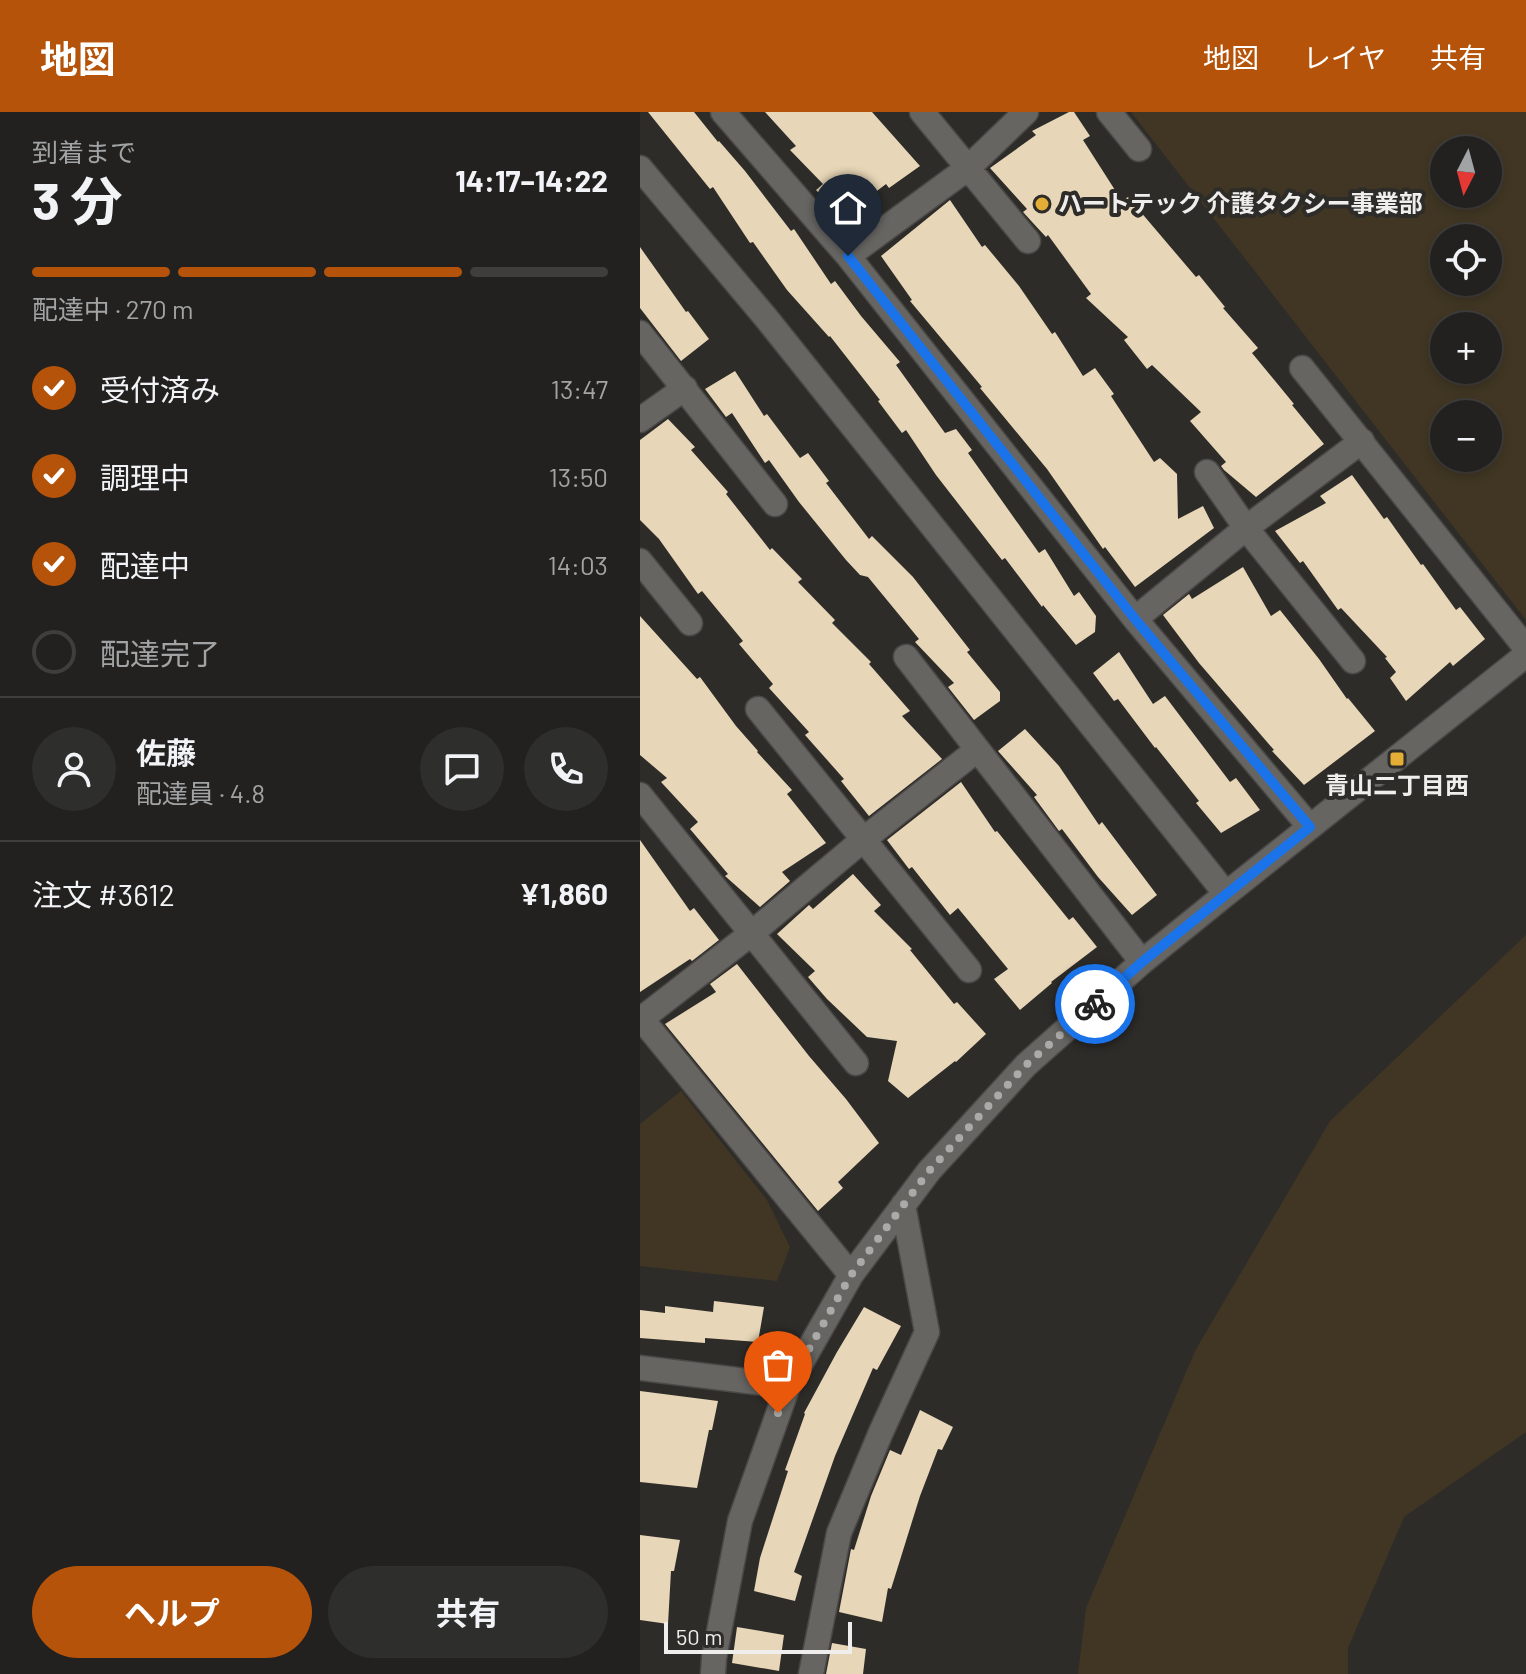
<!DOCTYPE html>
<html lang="ja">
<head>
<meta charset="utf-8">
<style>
  :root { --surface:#22211f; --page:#2e2e2c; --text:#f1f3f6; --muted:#a2a3a4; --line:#3f3e3d; --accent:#b45309 }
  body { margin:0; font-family:Barlow,"Noto Sans JP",sans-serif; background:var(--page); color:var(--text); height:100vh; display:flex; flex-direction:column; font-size:30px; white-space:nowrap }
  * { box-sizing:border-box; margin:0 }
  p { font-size:26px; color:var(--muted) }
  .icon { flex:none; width:44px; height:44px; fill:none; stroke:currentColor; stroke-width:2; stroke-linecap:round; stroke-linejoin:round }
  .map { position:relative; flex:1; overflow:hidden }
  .panel { display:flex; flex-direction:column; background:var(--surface); width:640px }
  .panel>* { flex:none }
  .needle { width:52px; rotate:186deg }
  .controls { position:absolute; left:790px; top:24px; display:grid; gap:16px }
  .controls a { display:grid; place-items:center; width:72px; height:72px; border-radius:50%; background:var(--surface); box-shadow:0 4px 12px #0003,0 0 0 2px var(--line); font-size:40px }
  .scale { position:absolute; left:24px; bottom:20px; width:188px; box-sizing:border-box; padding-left:8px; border:4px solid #efeeec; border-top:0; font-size:22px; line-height:28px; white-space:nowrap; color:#efeeec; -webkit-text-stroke:6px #2e2c29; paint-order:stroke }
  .pin { position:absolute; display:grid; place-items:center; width:68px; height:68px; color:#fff; margin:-82px -34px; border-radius:50% 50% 50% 0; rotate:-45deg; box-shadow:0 0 8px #0007 }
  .pin .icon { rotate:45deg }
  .courier { position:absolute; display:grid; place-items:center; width:80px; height:80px; margin:-40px; border:6px solid #1a73e8; border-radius:50%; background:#fff; color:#222; box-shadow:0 2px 10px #0007 }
  .headline em { font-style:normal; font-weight:700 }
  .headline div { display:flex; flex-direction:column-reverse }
  .headline { display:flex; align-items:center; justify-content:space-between; height:136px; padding:0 32px }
  h1 { font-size:52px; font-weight:700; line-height:60px }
  .bar { display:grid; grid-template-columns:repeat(4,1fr); gap:12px 8px; align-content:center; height:96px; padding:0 32px }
  .bar i { height:10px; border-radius:6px; background:var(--line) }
  .bar .on { background:var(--accent) }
  .bar p { grid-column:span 4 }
  .line { display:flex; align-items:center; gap:20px; padding:0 32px; border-top:2px solid var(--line) }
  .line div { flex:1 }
  .round { display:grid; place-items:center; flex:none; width:84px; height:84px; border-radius:42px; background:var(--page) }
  ol { padding:0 32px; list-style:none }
  li { display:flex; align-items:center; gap:24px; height:88px }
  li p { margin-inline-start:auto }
  li .icon { padding:8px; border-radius:50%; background:var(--accent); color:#fff; stroke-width:4 }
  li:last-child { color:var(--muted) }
  li i { width:44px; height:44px; border:4px solid var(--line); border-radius:50% }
  .action { display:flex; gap:16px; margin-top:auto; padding:16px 32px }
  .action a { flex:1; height:92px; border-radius:48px; background:var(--accent); color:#fff; font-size:32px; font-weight:700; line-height:92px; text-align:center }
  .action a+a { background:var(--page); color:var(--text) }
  header { display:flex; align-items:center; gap:48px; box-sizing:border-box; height:112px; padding:0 40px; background:var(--accent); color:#fff }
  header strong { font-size:38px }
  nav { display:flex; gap:44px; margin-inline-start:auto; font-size:28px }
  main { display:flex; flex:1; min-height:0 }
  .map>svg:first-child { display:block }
  .green { fill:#403623; fill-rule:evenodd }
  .building { fill:#e7d6b7 }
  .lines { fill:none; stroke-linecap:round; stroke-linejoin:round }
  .minor-casing { stroke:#4a4846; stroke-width:27 }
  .minor { stroke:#676562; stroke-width:24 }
  .done { stroke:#abaaa8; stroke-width:8; stroke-dasharray:0 14.4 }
  .route { stroke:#1a73e8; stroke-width:10 }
  .poi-dot { fill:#e4ad35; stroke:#2e2c29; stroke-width:3 }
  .labels { text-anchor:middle; stroke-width:8; stroke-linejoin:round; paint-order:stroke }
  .poi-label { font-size:24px; font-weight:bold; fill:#efeeec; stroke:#2e2c29; text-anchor:start }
</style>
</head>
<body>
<header>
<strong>地図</strong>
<nav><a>地図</a><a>レイヤ</a><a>共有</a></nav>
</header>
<main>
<section class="panel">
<div class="headline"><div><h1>3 分</h1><p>到着まで</p></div><em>14:17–14:22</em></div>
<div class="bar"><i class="on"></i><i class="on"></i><i class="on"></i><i></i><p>配達中 · 270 m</p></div>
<ol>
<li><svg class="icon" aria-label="check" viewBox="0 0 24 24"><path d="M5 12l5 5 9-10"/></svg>受付済み<p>13:47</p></li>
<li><svg class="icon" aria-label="check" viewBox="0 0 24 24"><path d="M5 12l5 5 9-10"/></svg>調理中<p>13:50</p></li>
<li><svg class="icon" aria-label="check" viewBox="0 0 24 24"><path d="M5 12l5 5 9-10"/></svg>配達中<p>14:03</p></li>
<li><i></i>配達完了</li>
</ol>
<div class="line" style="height:144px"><a class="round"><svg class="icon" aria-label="person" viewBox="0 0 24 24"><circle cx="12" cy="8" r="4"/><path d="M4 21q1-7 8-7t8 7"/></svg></a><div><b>佐藤</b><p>配達員 · 4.8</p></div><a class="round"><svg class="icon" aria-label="chat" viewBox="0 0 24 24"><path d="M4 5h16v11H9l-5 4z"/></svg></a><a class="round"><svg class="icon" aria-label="phone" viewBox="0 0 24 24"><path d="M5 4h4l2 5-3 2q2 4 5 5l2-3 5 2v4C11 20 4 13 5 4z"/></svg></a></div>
<div class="line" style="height:104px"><div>注文 #3612</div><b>¥1,860</b></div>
<div class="action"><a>ヘルプ</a><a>共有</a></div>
</section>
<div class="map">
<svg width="886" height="1562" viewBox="0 0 886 1562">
  <rect width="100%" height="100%" fill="#2e2c29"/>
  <path class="green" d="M491 0H886V508ZM804 38H848V82H804ZM804 126H848V170H804ZM804 214H848V258H804ZM804 302H848V346H804Z
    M886 823V1320L764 1405 708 1536V1562H438L446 1496 555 1239 690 1009Z
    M41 979 127 1088 150 1135 137 1169 0 1154V1012Z"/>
  <path class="building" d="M8 0H54L78 30 79 29 105 59 151 119 154 117 191 172 195 169 221 204 260 250 256 253 305 321 316 317 332 338 328 341 399 441 405 437 434 484 439 480 456 504 455 520 436 533 403 493 402 495 365 446 362 448 296 363 266 318 262 321 238 289 240 288 190 224 189 225 147 178 113 130 110 131 73 75 70 77Z
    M125 0H232L280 54 249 76 246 72 202 106 176 78 183 72 150 38 156 34Z
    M429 0H434L450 24 443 28 482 89 488 85 556 165 559 163 585 195 583 196 618 236 612 241 654 292 652 293 684 332 616 385 584 358 581 354 586 350 550 309 561 300 512 253 507 257 484 228 488 225 446 186 451 182 408 123 406 125 393 111 383 100 387 97 350 56 396 23 392 19Z
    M310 88 342 135 345 133 379 174 412 222 415 220 443 264 455 256 474 282 471 284 514 350 520 346 537 362 538 407 563 394 574 416 495 475 465 435 463 437 407 357 340 276 342 275 270 189 272 188 241 144Z
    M0 135 46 200 48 199 69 227 41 249 0 196Z
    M95 259 124 304 127 302 160 346 168 341 189 369 186 371 229 427 232 424 273 465 330 538 327 540 360 580V589L334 608 308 575 314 571 275 530 279 527 228 465 220 463 206 448 159 390 129 348 125 351 92 301 86 305 65 277Z
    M28 307 55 335 51 338 88 380 86 382 130 438 132 436 162 467 158 470 195 508 192 511 231 550 229 552 270 599 262 604 302 647 229 704 201 669 204 667 165 623 169 620 129 576 133 572 99 532 103 529 62 479 58 482 19 427 0 408V328Z
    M712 363 744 407 747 405 781 453 783 452 816 498 820 495 845 527 813 554 810 550 766 589 750 566 756 560 745 546 747 545 701 496 698 498 663 449 660 451 635 419 686 391 680 384Z
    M603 455 631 504 640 498 679 547 707 587 708 586 735 619 664 673 632 639 634 638 559 551 523 503 549 482 552 487Z
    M0 504 57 567 60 565 96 614 118 639 117 640 152 678 147 682 186 731 142 760 150 769 120 795 85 764 88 762 50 717 58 710 21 670 27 666 0 643Z
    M479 540 513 592 525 584 590 670 596 666 620 698 581 721 556 691 559 689 516 635 515 636 478 587 474 589 453 561Z
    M385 617 419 654 459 713 462 710 517 783 492 803 458 765 422 717 419 719 394 685 397 683 358 639Z
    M321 670 355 720 357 719 429 808 433 805 457 835 411 870 412 871 380 898 354 867 368 857 318 796 310 803 272 755 269 757 247 728Z
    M0 728 50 799 54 796 79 828 52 849 50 847 0 880Z
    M213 762 241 793 234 799 272 837 270 838 314 892 317 890 346 922 316 950 315 949 268 986 248 969 257 929 227 925 187 887 168 865 175 859 137 822 169 793 173 797Z
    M97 852 169 944 206 987 239 1031 198 1070 203 1076 178 1099 25 912 76 880 70 872Z
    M74 1189 124 1195 118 1230 65 1226V1231L0 1226V1198L25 1201V1194L73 1200Z
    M224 1195 261 1214 237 1258 233 1256 195 1344 154 1460 162 1464 155 1489 114 1479 120 1446 148 1359 145 1358 165 1302 164 1301 197 1240Z
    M0 1279 78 1289 72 1318H69L57 1376 0 1370Z
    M280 1298 313 1315 302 1338 298 1337 280 1384 251 1477 248 1476 242 1510 199 1500 211 1437 214 1438 231 1384 250 1338 261 1343Z
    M0 1423 40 1428 34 1459H31L28 1512 0 1508Z
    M97 1515 144 1523 139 1559 92 1551Z
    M192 1531 226 1537 223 1562H186Z"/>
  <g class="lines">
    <g class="minor-casing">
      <path id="minor" d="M83 0 208 144 495 507 670 715
        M282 0 388 129
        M469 0 499 37
        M0 56 127 207 586 782 502 850 386 953 289 1059 211 1163 148 1274 100 1409 74 1546 73 1562
        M208 144 328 56 386 0
        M0 221 135 392
        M662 256 886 536
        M0 308 45 276
        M567 360 606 416 713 549
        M0 449 50 511
        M495 507 606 416 722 329
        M266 545 502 850
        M118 597 329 858
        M0 683 216 951
        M586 782 886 543
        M0 905 211 1163
        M0 908 112 821 224 727 337 638
        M0 1256 148 1274
        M171 1562 199 1421 241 1320 287 1220 263 1093"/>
    </g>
    <use href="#minor" class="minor"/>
  </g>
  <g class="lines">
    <path class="done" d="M138 1301 148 1274 211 1163 289 1059 386 953 455 892"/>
    <path class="route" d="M208 144 495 507 670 715 502 850 455 892"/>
  </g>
  <g class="poi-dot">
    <circle cx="402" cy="92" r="8"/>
    <rect x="749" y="639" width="16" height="16" rx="4"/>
  </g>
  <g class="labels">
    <g class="poi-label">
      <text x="418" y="100">ハートテック 介護タクシー事業部</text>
      <text x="757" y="682" text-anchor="middle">青山二丁目西</text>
    </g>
  </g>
</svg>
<div class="controls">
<a><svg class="needle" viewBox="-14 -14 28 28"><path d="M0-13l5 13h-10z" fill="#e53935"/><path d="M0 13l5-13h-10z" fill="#a2a3a4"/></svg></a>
<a><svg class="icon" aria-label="locate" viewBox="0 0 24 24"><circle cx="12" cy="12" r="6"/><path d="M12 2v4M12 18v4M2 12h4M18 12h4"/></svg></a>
<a>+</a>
<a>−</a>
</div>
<div class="scale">50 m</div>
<div class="pin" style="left:138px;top:1301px;background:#ea580c"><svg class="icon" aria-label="bag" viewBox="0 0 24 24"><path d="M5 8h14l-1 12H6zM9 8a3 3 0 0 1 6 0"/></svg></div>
<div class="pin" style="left:208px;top:144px;background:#1f2937"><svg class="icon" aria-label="home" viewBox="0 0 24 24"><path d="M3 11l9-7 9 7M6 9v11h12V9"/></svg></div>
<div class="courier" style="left:455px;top:892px"><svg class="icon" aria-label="bike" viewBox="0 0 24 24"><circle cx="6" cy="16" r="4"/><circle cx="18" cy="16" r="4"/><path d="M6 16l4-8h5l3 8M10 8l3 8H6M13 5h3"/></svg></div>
</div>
</main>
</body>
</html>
